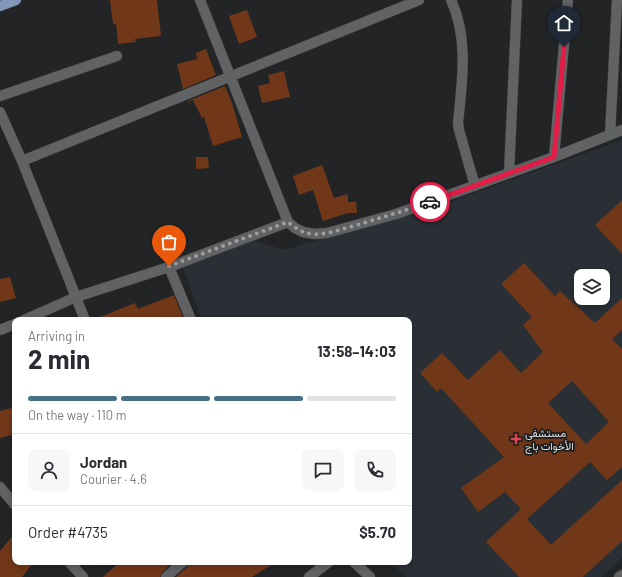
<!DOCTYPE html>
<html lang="en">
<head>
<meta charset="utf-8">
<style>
  :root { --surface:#fff; --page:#f7f7f7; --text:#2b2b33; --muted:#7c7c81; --line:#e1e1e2; --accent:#476f88 }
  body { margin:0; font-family:Barlow,Vazirmatn,sans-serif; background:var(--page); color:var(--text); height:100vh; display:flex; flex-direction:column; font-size:15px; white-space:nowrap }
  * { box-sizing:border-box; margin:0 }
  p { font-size:13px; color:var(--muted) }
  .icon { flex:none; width:22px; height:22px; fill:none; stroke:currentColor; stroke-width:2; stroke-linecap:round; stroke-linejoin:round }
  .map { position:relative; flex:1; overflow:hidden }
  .drawer { position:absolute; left:12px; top:317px; width:400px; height:248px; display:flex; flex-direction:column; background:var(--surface); border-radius:8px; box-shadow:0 2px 6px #0003 }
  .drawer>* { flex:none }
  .fabs { position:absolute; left:574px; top:269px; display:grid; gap:8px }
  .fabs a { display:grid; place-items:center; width:36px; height:36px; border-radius:8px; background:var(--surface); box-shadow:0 2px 6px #0003; font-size:20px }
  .pin { position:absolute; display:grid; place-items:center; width:34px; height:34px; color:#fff; margin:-41px -17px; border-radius:50% 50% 50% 0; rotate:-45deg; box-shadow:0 0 4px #0007 }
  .pin .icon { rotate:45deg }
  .courier { position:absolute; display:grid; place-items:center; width:40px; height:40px; margin:-20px; border:3px solid #e11d48; border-radius:50%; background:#fff; color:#222; box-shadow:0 1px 5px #0007 }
  .summary em { font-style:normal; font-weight:700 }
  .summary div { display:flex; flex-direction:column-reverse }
  .summary { display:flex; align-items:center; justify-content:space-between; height:68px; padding:0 16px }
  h1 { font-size:26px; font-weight:700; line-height:30px }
  .bar { display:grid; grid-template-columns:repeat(4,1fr); gap:6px 4px; align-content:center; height:48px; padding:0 16px }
  .bar i { height:5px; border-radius:3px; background:var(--line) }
  .bar .on { background:var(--accent) }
  .bar p { grid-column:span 4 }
  .line { display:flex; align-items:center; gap:10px; padding:0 16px; border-top:1px solid var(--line) }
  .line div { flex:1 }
  .round { display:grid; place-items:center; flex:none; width:42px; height:42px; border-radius:8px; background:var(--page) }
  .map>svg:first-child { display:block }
  .built { fill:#292f35; fill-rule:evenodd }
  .building { fill:#703718; fill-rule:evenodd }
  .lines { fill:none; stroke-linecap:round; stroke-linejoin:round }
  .minor-casing { stroke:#3f4041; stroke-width:11 }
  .major-casing { stroke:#3f4041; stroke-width:11 }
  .minor { stroke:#606264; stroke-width:10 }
  .major { stroke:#8397ba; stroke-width:10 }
  .done { stroke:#9d9ea0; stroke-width:4; stroke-dasharray:0 7.2 }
  .route { stroke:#e11d48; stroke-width:5 }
  .health-dot { fill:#e0444e; stroke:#191b1d; stroke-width:1.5 }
  .labels { text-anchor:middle; stroke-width:3.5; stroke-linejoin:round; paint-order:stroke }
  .poi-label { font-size:11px; fill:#dfe0e1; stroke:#191b1d; text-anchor:start }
</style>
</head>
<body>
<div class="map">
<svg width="622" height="577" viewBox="0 0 622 577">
  <rect width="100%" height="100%" fill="#222426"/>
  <path class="built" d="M622 140V558L601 577H407L387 562H409V320H202L182 266 253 240 284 250 455 200ZM581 276H603V298H581Z"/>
  <path class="building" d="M110 0H157L161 36 135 39 136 42 118 44 116 24H113Z
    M247 10 257 37 239 44 229 16Z
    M206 49 216 75 183 89 177 64 197 59 196 53Z
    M284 71 290 97 262 103 258 86 270 83 268 75Z
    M225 86 232 103 242 137 213 146 204 117 202 118 193 100 188 102V101Z
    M196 157H208L209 168 196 169Z
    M322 165 334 198 348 194V202H356L357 213H348L323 221 313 190 299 195 293 176Z
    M622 200V254L595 225Z
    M524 263 555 296 560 291 595 323 622 298V330L612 339 622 349V467L607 480 590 462 527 519 551 545 622 480V541L583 577H519L486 542 521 509 505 492 478 512 461 488 504 457 441 388 437 392 420 373 442 353 468 380 500 350 521 373 543 352 523 325 532 317 501 284ZM572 381 609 422 586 444 548 403Z
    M10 277 16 298 0 302V279Z
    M174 295 184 320H93L135 303 138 309Z
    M15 407V434L0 438V411Z
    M15 533V562H34L22 577H0V551Z
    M120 562H173L162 572 160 577H103Z
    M189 562H276L252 577H176L187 567Z"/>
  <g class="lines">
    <g class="minor-casing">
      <path id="minor" d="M200 0 288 222 295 228 303 232 314 234 327 233 396 214 554 157 622 130
        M451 0C469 39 462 82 458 123L459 130 475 186
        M0 96 117 56
        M0 112 22 161 85 320
        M610 135 617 0
        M554 157 568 0
        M22 161 419 0
        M509 173 517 0
        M169 267 191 320
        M24 320 76 297 169 267 288 222
        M0 330 15 324
        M0 487 15 505
        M69 562 83 577
        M354 562 370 577
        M166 577 183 562
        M309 577 329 562
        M619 577 622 575"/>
    </g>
    <g class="major-casing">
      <path id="major" d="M0 6 16 0"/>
    </g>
    <use href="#minor" class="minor"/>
    <use href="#major" class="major"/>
  </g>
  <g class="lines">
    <path class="done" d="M169 266 288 222C296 229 303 233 313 234 325 235 338 230 350 227 377 219 403 211 430 202"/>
    <path class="route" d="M430 202 554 157 564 47"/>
  </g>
  <path class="health-dot" d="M514 433h4v4h4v4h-4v4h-4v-4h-4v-4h4z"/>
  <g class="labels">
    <g class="poi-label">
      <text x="525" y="437">مستشفى<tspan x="525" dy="13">الأخوات باج</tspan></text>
    </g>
  </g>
</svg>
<div class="fabs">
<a><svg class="icon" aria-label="layers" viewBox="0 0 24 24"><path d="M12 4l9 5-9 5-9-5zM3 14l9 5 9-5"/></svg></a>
</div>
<div class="pin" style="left:169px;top:266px;background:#ea580c"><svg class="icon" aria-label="bag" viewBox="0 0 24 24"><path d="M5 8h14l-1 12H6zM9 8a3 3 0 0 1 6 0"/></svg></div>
<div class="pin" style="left:564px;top:47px;background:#1f2937"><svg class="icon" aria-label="home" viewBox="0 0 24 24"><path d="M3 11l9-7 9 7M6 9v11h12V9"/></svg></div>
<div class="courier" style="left:430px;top:202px"><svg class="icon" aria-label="car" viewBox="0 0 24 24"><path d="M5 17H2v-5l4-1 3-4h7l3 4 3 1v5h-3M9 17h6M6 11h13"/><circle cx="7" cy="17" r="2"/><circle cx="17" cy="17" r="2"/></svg></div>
<section class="drawer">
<div class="summary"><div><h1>2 min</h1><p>Arriving in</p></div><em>13:58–14:03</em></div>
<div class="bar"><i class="on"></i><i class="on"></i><i class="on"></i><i></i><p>On the way · 110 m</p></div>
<div class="line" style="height:72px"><a class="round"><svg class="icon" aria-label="person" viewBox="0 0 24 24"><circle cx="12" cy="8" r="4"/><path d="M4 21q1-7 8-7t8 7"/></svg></a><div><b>Jordan</b><p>Courier · 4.6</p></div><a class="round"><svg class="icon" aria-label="chat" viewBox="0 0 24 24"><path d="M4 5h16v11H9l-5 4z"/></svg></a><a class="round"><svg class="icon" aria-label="phone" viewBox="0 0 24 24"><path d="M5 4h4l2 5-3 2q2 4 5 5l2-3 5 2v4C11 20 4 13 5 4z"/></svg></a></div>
<div class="line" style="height:52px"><div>Order #4735</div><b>$5.70</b></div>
</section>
</div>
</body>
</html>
